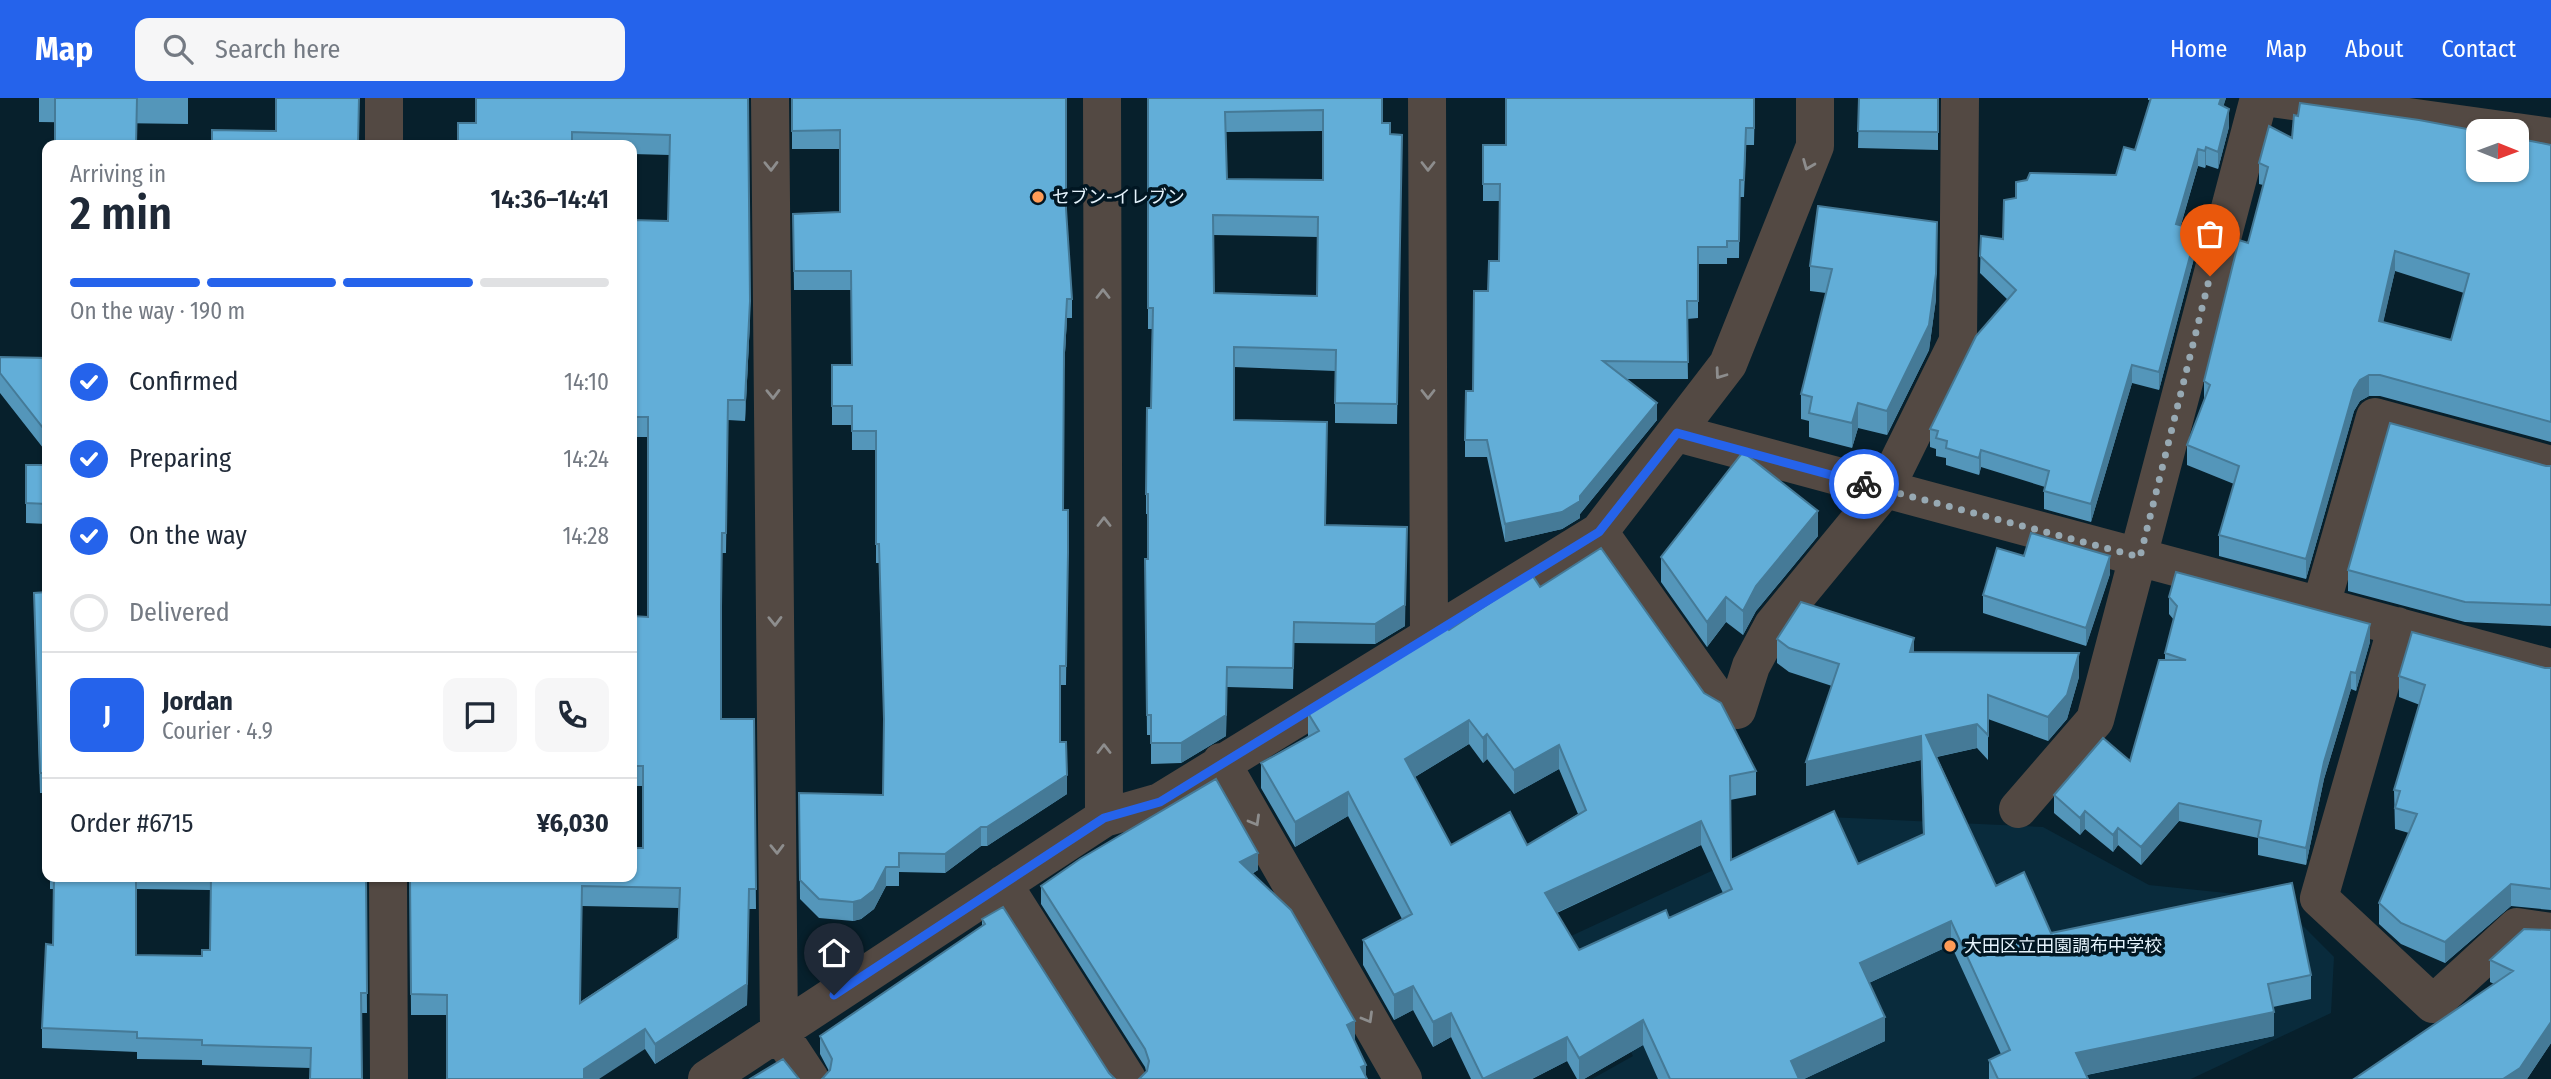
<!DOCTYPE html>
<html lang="en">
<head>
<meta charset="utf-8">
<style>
  :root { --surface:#fff; --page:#f6f6f7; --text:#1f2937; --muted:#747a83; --line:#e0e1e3; --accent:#2563eb }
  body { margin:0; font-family:"Fira Sans Condensed","Noto Sans JP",sans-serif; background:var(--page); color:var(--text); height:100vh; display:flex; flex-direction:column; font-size:26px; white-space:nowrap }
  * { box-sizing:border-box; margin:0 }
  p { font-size:23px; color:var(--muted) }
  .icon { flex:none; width:38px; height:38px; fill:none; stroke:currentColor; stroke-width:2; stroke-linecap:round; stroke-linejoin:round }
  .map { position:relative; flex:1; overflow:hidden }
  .panel { position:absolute; left:42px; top:42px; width:595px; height:742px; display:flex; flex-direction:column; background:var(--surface); border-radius:14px; box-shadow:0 2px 5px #0004 }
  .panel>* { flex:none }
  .needle { width:46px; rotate:91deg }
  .controls { position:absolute; left:2466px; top:21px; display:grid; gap:14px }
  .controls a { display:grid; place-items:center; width:63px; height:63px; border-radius:14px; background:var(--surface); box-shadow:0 2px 5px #0004; font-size:35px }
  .pin { position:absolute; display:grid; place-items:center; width:60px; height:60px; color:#fff; margin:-72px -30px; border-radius:50% 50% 50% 0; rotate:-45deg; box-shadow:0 0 7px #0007 }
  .pin .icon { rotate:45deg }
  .courier { position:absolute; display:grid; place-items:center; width:70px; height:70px; margin:-35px; border:5px solid #2563eb; border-radius:50%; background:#fff; color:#222; box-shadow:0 2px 9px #0007 }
  .headline em { font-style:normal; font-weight:600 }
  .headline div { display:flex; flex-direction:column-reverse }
  .headline { display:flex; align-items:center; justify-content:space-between; height:119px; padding:0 28px }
  h1 { font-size:46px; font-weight:600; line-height:52px }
  .bar { display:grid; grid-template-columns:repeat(4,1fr); gap:10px 7px; align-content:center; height:84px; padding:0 28px }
  .bar i { height:9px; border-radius:5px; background:var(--line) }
  .bar .current { background:var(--accent) }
  .bar p { grid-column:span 4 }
  .line { display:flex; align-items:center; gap:18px; padding:0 28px; border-top:2px solid var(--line) }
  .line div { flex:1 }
  .round { display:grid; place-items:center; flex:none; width:74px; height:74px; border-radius:14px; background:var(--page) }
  ol { padding:0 28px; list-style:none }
  li { display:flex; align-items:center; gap:21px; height:77px }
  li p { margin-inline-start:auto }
  li .icon { padding:7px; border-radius:50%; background:var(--accent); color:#fff; stroke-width:4 }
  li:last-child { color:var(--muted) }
  li i { width:38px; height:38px; border:4px solid var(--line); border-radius:50% }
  header { display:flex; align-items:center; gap:42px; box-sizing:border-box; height:98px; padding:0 35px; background:var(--accent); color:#fff }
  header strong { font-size:33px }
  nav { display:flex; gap:38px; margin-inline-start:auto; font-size:24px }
  .search { width:490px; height:63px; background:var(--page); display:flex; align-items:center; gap:18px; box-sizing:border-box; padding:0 24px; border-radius:14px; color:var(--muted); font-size:26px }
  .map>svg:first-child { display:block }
  .built { fill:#092b3c }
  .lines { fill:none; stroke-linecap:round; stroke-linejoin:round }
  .minor { stroke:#534943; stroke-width:38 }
  .wall { fill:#5496ba; fill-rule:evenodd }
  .shaded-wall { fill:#457a97 }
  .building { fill:#62aed8; stroke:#457a97; stroke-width:2; fill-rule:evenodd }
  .oneway { stroke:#8d8d8d }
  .done { stroke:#97a9b3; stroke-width:7; stroke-dasharray:0 12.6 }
  .route { stroke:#2563eb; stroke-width:9 }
  .poi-dot { fill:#fe9c57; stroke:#011622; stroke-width:2.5 }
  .labels { text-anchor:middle; stroke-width:7; stroke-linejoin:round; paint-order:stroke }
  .poi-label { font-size:18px; fill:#e5f3fc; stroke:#011622; text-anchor:start }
</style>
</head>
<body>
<header>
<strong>Map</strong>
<div class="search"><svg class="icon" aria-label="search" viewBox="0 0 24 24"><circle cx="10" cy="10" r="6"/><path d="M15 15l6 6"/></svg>Search here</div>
<nav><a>Home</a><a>Map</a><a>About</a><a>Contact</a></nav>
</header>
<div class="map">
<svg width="2551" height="981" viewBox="0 0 2551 981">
  <rect width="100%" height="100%" fill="#07202c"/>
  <path class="built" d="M1828 719 2043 729 2149 787 2275 800 2334 859 2331 915 2191 981H1592L1633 958 1571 838Z"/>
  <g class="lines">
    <path class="minor" d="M384 0V47
      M770 0 779 934 810 981
      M1102 0 1104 720
      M1427 0 1429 538
      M2271 0 2509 33
      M2516 34 2551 39
      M1677 335 2551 570
      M1599 434 1722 607 1737 612 1751 568 1773 527 1885 391 1958 243 1960 0
      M2321 507 2375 319 2551 367
      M2397 528 2319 800 2433 906 2517 829 2551 834
      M1221 664 1403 981
      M2018 711 2095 622 2259 0
      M388 779 389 981
      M1003 786 1127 981
      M707 981 1104 720 1160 704 1599 434 1728 266 1815 48V0"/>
  </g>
  <path class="wall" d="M39 0H188V26L39 24Z
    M748 0 750 223 745 323 728 322 726 455H722L721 527V621H754L756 811H749L747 907 655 966 645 951 447 917H411L410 779 643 750V688H632V518L648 519V339H632V122L668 123 670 57 632 56V47H458L476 25ZM582 808 679 810 678 840 580 904Z
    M792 0 1066 111 1072 201V220H1067L1064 272 1063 412H1068L1066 587H1060V644L1067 696 987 748H981L945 775 899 774V788H886L874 811 861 821 853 823 819 820 800 801 799 695 883 697 884 632 879 465H876V352H852V327H832V267H852L851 192H794L793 116 840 114V51H792Z
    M1148 0H1382V25L1390 36 1402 37 1397 326 1335 325V273L1234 269V322L1325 427 1405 528 1375 546 1294 545 1293 591 1227 589 1226 638 1181 665 1151 666V637H1147L1145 461H1148V416H1146V396L1151 310 1152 231H1148ZM1323 33V82L1227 81 1226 34ZM1213 137 1318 139 1317 198 1214 195Z
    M1755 0 1754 47H1746L1744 99H1740L1739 160H1727V166H1698V220L1687 221 1688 281H1626L1657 322 1580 416V420L1562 431 1505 444 1487 359H1465V342L1488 193 1499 163 1500 103H1483V47H1506Z
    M1859 0H1938V52L1858 50Z
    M2148 0H2226L2223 8 2229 29 2218 71 2206 67 2205 70 2198 68 2181 127 2197 149 2159 292 2132 285 2091 424 2044 411V393L2045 389 1981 369 1979 377 1946 367V360L1936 358V351L1930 349V331L2008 202 1980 175 1981 138 2003 141 2016 100 2116 77 2135 52 2150 2H2148Z
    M2292 40 2551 47V344L2380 298H2369L2360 303 2354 313 2306 481 2219 458V437L2234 386 2187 367V347L2204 302V283L2248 145 2263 87 2259 86V65ZM2395 173 2464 195 2451 242 2383 224Z
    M1818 108 1936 201 1929 252 1887 337 1858 330 1852 350 1809 339V323L1801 321V296L1826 195 1810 193V168Z
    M0 259 47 260V355L0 295Z
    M26 367H47V426L26 425Z
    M2546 368H2551V528L2465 524 2348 493V472Z
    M1818 438 1756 513 1743 537 1726 524 1707 549 1661 484V459Z
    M2110 476 2086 548 1983 515V497Z
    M1540 489 1756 673V697L1730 702 1731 762 1858 766 1923 736 1921 662 1806 688 1832 588 1789 574 1777 565V541L1914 554 2079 579 2067 621 2048 643 1988 621V662L1977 650 1937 659 1996 788 2051 835 2311 877V901L2273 909 2274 938 2087 977 2088 981H1989V962L2001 956 1951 847 1869 885 1885 943 1804 981H1658L1643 947 1584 981H1577L1567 963 1532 981H1471L1451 939 1433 949 1413 912 1394 922 1363 867V842L1402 821 1348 718 1295 749 1261 690V665L1308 639V615L1449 532ZM1469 646 1483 665 1487 661 1514 696 1559 671 1578 716 1527 747H1451L1415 679ZM1701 747 1723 795 1669 820 1579 852 1557 815Z
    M47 494V695H40L34 495Z
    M2169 499 2370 544 2356 593 2351 591 2324 681 2306 767 2258 757V740L2179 723 2141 767 2118 747 2113 754 2085 731 2080 737 2054 715V697L2130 663 2165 562V555L2174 522 2169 516Z
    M2545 570H2551V812L2511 808 2445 865 2401 846 2379 826V805L2409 735 2395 731 2394 692 2420 607 2399 599V578Z
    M1258 772 1252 776 1355 941H1354L1366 978 1146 973 1145 969 1041 806V788Z
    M50 779H366L367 915H361L311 970 202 967V962L137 961V954L42 950V930L53 847 54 791H50ZM136 791 211 792 210 852 202 858 136 857Z
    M982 821 1109 975 829 973 820 956V938L982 828Z
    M2524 831 2551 945 2527 981H2354L2494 886 2490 884V862Z"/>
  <path class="shaded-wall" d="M2221 0H2226L2219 23V6Z
    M2229 11V29L2218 71V54Z
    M2206 49V67L2205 70V53Z
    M2198 51V68L2176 143V126Z
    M1937 124 1936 201 1929 252 1887 337V313Z
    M2197 132V149L2159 292V274Z
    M2395 153V173L2379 243V223Z
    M1067 201V220L1064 272V254Z
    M750 203V223L745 323V302Z
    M2132 267V285L2091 424V406Z
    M2369 277V298L2360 303 2354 313 2306 481V461L2354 292 2360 282Z
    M1657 305V322L1580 416V420L1562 431 1505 444V426L1580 398Z
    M1858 305V330L1852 350V325Z
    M1981 352V369L1979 377V360Z
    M1818 413V438L1756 513 1743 537V513L1756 488Z
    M1407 429 1405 528 1375 546V526Z
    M2110 458V476L2086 548V530Z
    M1726 499V524L1707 549V524Z
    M2370 526V544L2356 593V575Z
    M1914 540V564L1910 554Z
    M2079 555V579L2067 621 2048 643V619Z
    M1227 569 1226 638 1181 665V645Z
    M2351 574V591L2324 681 2306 767V750L2324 664Z
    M1469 622V646L1405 685V661Z
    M1977 626V650L1926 661V637Z
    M1487 636V661L1483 665V640Z
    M1921 638V662L1806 688V664Z
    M1559 647V671L1514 696V672Z
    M1067 677V696L987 748V729Z
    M1348 694V718L1295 749V724Z
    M2179 705V723L2141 767V749Z
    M2085 713V731L2080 737V720Z
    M1701 723V747L1545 820V795Z
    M981 729V748L945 775V756Z
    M2118 730V747L2113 754V737Z
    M1258 755V772L1240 782V764Z
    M886 769V788L874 811 861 821 853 823V804Z
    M2511 786V808L2445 865V844Z
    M749 791 747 907 655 966V946Z
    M1951 823V847L1860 889V865Z
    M1413 888V912L1394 922V897Z
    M2274 914V938L2076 979V955Z
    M1451 915V939L1433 949V924Z
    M1885 919V943L1804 981H1791V963Z
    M1643 922V947L1584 981H1579V960Z
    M1355 923V941L1347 945V927Z
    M2551 924V945L2527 981H2503Z
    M645 931V951L599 981H584V971Z
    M1567 939V963L1532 981H1485Z
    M1366 967V981L1361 969Z"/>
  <path class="building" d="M55 0H137L136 47H55Z
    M276 0H359L358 47H212V32L276 33Z
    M476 0H748L750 203 745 302H728L726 435H722L721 509V621H754L756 791H749L747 886 655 946 645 931 584 971V981H447V897L411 896 410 779H632V750H643V668H632V518L648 519V319H632V122L668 123 670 37 572 34V47H458V25H476ZM582 788 680 790 678 840 580 905Z
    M792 0H1066V111L1072 201H1067L1064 254 1063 412H1068V455L1066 568H1060V644H1066L1067 677 987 729H981L945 756 899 755V769H886L874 792 861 802 853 804 819 801 800 782 799 695 883 697 884 621 879 446H876V333H852V308H832V267H852L851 173H794L793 116 840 114V32L792 33Z
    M1148 0H1382V25H1390V36L1402 37 1397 306 1335 305 1336 252 1234 249V322L1327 324 1325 427 1407 429 1405 507 1375 526 1294 524 1293 570 1227 569 1226 617 1181 645H1151V617H1147L1145 461H1148V396H1146L1147 310H1151L1153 210H1148ZM1323 12V82L1227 81 1225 14ZM1213 117 1318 119 1317 198 1214 195Z
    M1506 0H1754V30H1746L1744 82H1740L1739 143H1727V149H1698V203H1687L1688 264 1603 263 1657 305 1580 398V403L1562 414 1505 426 1487 342H1465L1466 293H1473L1474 193H1488L1489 163H1499L1500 86H1483V47H1506Z
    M1859 0H1938V34L1858 33Z
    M2151 0H2221L2219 6 2229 11 2218 54 2206 49 2205 53 2198 51 2176 126 2197 132 2159 274 2132 267 2091 406 2044 393 2049 373 1981 352 1979 360 1946 350 1947 343 1936 340 1938 333 1930 331 1976 238 2016 192 1980 158 1981 138 2003 141 2004 102 2016 100V84L2027 82 2030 75 2116 77 2124 49 2135 52Z
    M2300 5 2419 22 2478 33V72H2516V40L2551 47V324L2380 277H2369L2360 282 2354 292 2306 461 2219 437 2239 368 2187 347 2210 287 2204 283 2239 142 2248 145 2268 69 2259 65 2269 28 2292 40 2294 17 2298 18ZM2395 153 2469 176 2451 242 2379 223Z
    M1818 108 1937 124 1936 176 1929 227 1887 313 1858 305 1852 325 1809 315 1812 299 1801 296 1832 171 1810 168Z
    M0 259 47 260V335L0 275Z
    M2390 325 2546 368H2551V507L2465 504 2348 472Z
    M1743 354 1818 413 1756 488 1743 513 1726 499 1707 524 1661 459Z
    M26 367H47V406L26 405Z
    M2031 435 2110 458 2086 530 1983 497 1997 450 2024 458Z
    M1601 450 1704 595 1721 605 1756 673 1730 678 1731 762 1834 713 1858 766 1924 736 1921 638 1806 664 1839 566 1789 550 1777 541 1801 504 1914 540 1910 554 2079 555 2067 597 2048 619 1988 597V637L1977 626 1926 637 1996 788 2024 774 2051 835 2292 785 2311 877 2268 886 2274 914 2076 955 2088 981H1998L1989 962 2010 952 1951 823 1860 865 1885 919 1791 963 1799 981H1670L1643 922 1579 960 1567 939 1483 981 1451 915 1433 924 1413 888 1394 897 1363 842 1412 816 1348 694 1295 724 1261 665 1319 633 1308 615 1447 530 1449 532 1532 477 1540 489ZM1469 622 1483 640 1487 636 1514 672 1559 647 1586 712 1527 747 1510 714 1451 747 1405 661ZM1701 723 1732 791 1669 820 1666 812 1579 852 1545 795Z
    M2176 474 2370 526 2356 575 2351 574 2324 664 2306 750 2258 739 2261 723 2179 705 2141 749 2118 730 2113 737 2085 713 2080 720 2054 697 2103 640 2130 663 2159 562H2186L2165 555 2177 508 2169 499Z
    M47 494V675H40L34 495Z
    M2412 534 2545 570H2551V791L2511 786 2445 844 2401 825 2379 805 2417 716 2395 710 2400 693 2394 692 2425 587 2399 578Z
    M1216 681 1258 755 1240 764 1291 812 1355 923 1347 927 1366 967 1361 969 1367 981H1139L1147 973 1149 963 1145 951 1041 788 1080 761Z
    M54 779H136V857L202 858V852H210L211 779H366L367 895H361L362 981H310L311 950 202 947V942L137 940V934L42 930 46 846 53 847Z
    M1003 809 1109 975 1115 981H822L830 972 832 961 820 938 985 826 982 821Z
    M2524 831 2551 832V924L2520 970 2503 981H2354L2513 873 2490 862Z
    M783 961 799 981H750Z"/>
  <defs><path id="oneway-chevron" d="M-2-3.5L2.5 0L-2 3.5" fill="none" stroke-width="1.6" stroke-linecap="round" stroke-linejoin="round" transform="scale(1.75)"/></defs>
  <g class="oneway">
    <use href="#oneway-chevron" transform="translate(1808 67) rotate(112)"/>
    <use href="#oneway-chevron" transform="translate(771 68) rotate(89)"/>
    <use href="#oneway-chevron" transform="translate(1428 68) rotate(90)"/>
    <use href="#oneway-chevron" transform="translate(1103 196) rotate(-90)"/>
    <use href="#oneway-chevron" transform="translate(1720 276) rotate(126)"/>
    <use href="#oneway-chevron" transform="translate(773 296) rotate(89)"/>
    <use href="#oneway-chevron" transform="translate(1428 296) rotate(90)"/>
    <use href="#oneway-chevron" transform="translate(1104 424) rotate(-90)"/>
    <use href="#oneway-chevron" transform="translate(775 523) rotate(89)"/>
    <use href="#oneway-chevron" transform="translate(1104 651) rotate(-90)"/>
    <use href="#oneway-chevron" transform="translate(1255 723) rotate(60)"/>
    <use href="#oneway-chevron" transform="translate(777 751) rotate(89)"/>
    <use href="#oneway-chevron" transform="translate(1368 920) rotate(60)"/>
  </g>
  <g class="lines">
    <path class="done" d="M1864 386 2140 459 2210 178"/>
    <path class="route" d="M834 897 1104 720 1160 704 1599 434 1677 335 1864 386"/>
  </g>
  <g class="poi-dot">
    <circle cx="1038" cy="99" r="7"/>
    <circle cx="1950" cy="848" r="7"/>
  </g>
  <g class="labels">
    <g class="poi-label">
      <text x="1052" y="105">セブン-イレブン</text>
      <text x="1964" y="854">大田区立田園調布中学校</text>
    </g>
  </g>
</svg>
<div class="controls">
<a><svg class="needle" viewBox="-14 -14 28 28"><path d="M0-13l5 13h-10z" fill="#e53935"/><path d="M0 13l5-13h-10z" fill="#747a83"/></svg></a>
</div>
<div class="pin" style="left:2210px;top:178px;background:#ea580c"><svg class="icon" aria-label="bag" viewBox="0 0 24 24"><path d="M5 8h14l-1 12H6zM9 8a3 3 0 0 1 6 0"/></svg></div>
<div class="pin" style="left:834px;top:897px;background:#1f2937"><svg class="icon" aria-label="home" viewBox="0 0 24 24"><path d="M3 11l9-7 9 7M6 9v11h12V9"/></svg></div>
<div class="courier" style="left:1864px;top:386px"><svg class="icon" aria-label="bike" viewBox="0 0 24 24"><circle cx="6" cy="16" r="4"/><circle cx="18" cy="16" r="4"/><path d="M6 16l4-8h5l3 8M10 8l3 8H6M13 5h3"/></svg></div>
<section class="panel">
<div class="headline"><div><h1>2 min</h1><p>Arriving in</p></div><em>14:36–14:41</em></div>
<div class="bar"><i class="current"></i><i class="current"></i><i class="current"></i><i></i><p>On the way · 190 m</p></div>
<ol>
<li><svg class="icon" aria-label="check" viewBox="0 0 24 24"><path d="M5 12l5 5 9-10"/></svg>Confirmed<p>14:10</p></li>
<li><svg class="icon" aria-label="check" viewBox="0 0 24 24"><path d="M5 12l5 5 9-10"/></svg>Preparing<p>14:24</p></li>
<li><svg class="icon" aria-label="check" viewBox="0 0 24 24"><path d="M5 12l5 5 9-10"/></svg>On the way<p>14:28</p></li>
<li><i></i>Delivered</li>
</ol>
<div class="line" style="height:126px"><b class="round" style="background:var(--accent);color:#fff">J</b><div><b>Jordan</b><p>Courier · 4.9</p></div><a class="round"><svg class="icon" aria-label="chat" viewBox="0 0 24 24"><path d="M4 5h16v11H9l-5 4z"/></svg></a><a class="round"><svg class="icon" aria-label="phone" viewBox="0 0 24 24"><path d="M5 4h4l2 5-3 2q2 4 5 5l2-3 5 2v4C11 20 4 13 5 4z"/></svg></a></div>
<div class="line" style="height:91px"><div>Order #6715</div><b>¥6,030</b></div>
</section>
</div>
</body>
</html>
